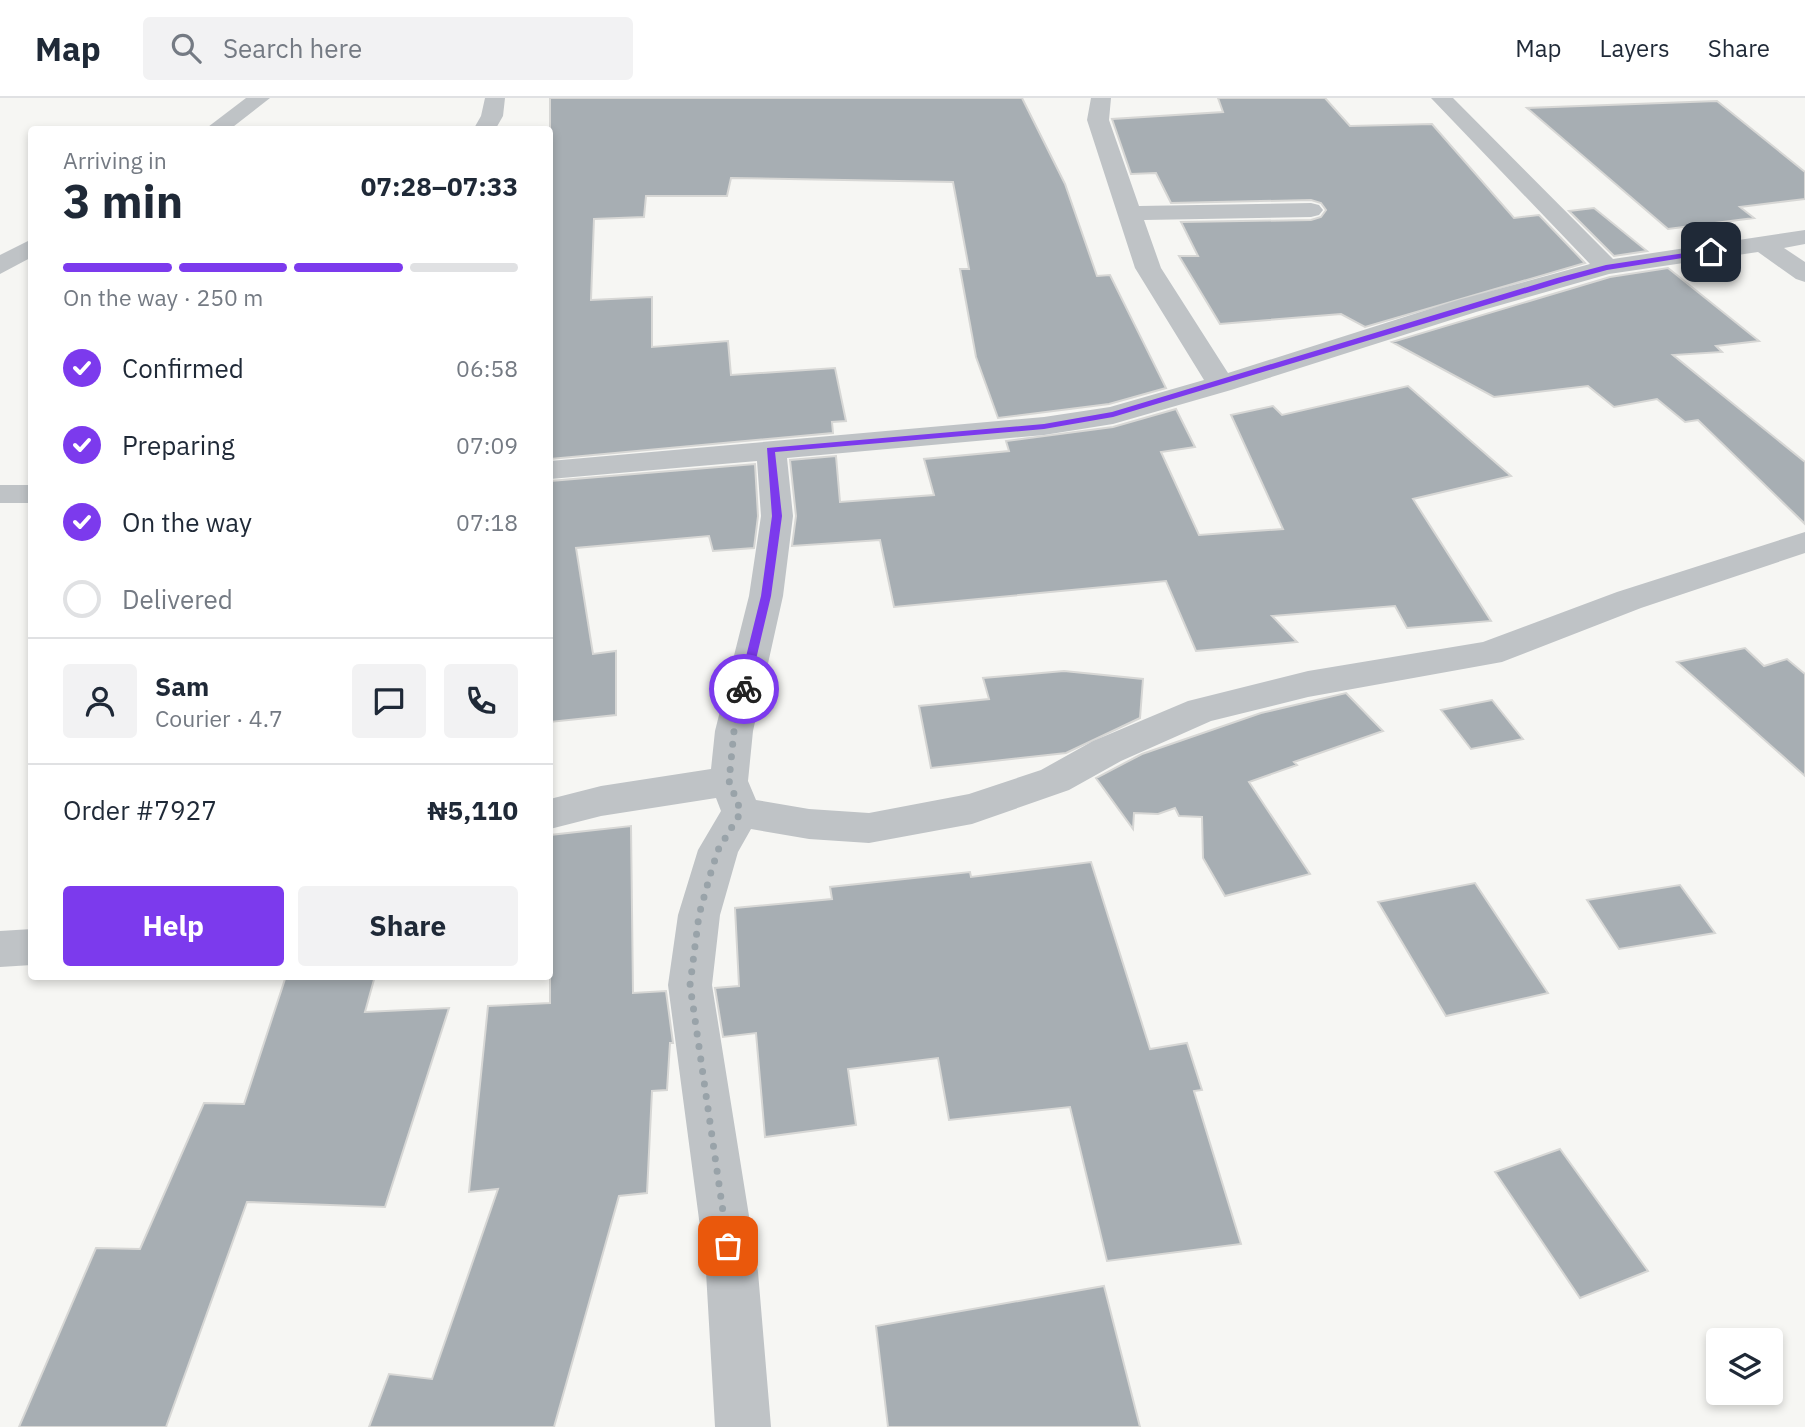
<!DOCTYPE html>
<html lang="en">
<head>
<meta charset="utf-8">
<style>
  :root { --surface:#fff; --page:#f2f2f3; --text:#1f2937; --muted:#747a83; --line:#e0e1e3; --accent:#7c3aed }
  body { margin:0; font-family:"IBM Plex Sans",sans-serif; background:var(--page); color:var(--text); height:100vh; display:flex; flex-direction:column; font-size:26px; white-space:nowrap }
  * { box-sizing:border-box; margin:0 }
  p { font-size:23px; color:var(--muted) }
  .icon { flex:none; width:38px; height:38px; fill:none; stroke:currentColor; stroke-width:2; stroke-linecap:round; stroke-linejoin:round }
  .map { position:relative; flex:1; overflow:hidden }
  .sheet { position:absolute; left:28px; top:28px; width:525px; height:854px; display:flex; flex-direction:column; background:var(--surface); border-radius:7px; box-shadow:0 4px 10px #0003 }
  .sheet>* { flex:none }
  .buttons { position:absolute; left:1706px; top:1230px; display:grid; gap:14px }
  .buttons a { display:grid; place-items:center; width:77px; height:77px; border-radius:7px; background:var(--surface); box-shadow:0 4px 10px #0003; font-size:35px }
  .pin { position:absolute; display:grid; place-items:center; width:60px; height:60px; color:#fff; margin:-30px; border-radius:14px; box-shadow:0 4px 10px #0006 }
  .courier { position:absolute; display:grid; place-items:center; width:70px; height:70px; margin:-35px; border:5px solid #7c3aed; border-radius:50%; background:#fff; color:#222; box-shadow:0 2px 9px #0007 }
  .head em { font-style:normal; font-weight:700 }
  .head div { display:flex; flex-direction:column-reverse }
  .head { display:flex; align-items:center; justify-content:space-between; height:119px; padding:0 35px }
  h1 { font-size:46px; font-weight:700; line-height:52px }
  .bar { display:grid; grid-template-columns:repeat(4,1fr); gap:10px 7px; align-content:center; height:84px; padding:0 35px }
  .bar i { height:9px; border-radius:5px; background:var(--line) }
  .bar .on { background:var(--accent) }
  .bar p { grid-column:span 4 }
  .line { display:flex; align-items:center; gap:18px; padding:0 35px; border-top:2px solid var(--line) }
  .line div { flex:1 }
  .round { display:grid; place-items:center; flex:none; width:74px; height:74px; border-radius:7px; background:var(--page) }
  ol { padding:0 35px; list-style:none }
  li { display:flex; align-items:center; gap:21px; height:77px }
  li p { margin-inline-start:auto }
  li .icon { padding:7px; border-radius:50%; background:var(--accent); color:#fff; stroke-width:4 }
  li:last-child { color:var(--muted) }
  li i { width:38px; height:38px; border:4px solid var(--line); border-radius:50% }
  .action { display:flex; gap:14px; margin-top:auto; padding:14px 35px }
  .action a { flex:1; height:80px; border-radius:7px; background:var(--accent); color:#fff; font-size:28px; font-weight:700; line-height:80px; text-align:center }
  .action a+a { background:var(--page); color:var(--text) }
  header { display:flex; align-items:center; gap:42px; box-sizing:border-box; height:98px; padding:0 35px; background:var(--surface); border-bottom:2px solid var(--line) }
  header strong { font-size:33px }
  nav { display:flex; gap:38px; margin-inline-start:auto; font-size:24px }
  .search { width:490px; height:63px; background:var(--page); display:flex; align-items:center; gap:18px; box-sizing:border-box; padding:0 24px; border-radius:7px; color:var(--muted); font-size:26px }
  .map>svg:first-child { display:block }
  .building { fill:#a7aeb3; stroke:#d7d7d5; stroke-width:2 }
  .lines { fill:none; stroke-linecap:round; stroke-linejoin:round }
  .minor { fill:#bfc3c6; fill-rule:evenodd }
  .route { fill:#7c3aed }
  .done { stroke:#99a3a9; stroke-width:7; stroke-dasharray:0 12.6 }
</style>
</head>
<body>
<header>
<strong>Map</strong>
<div class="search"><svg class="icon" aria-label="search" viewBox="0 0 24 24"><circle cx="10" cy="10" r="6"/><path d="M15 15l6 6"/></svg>Search here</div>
<nav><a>Map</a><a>Layers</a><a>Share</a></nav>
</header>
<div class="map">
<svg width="1805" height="1329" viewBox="0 0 1805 1329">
  <rect width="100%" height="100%" fill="#f6f6f3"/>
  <path class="building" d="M550 0H1022L1065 86 1097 178 1110 177 1166 290 1109 306 998 320 976 259 960 171H969L953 84 731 80 727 98H646L644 119 594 121 591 202 652 199V249L728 243 731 277 835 270 846 323 832 324 833 335 550 361Z
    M1218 0H1325L1350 28 1432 26 1514 120 1539 117 1585 165 1365 229 1341 216 1220 226 1179 158H1198L1181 124 1311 122 1321 119 1326 112 1321 105 1311 102 1171 105 1156 75 1131 76 1112 21 1223 14Z
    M1717 3 1805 74V101L1740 109 1754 120 1668 131 1527 10Z
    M1594 110 1647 153 1614 158 1569 113Z
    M1668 170 1759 243 1716 248 1722 254 1673 257 1805 364V426L1698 322 1685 324 1657 301 1614 309 1588 288 1494 299 1392 244 1610 179Z
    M1408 288 1511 378 1413 401 1491 523 1407 530 1395 508 1272 518 1297 544 1196 553 1166 483 894 509 880 442 792 448 796 418 790 362 836 358 840 404 934 397 924 361 1009 353 1006 343 1113 329 1176 311 1195 349 1161 354 1199 437 1283 431 1231 317 1273 308 1282 317Z
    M755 366 758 418 754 450 713 453 709 438 576 450 593 556 616 553V617L550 624V383Z
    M1745 550 1764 568 1787 561 1805 576V678L1677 564Z
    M1064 573 1143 581 1140 620 1066 655 931 670 919 608 989 601 983 580Z
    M1346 595 1383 633 1294 664 1297 667 1249 684 1310 776 1225 798 1203 760 1202 719 1179 718 1175 710 1158 716 1134 715 1133 731 1096 680 1142 656 1261 615Z
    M1492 602 1523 641 1471 651 1441 612Z
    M631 728 633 895 666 893 673 945H670L667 992 652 993 647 1095 619 1098 554 1329H369L389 1276 432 1281 498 1091 469 1094 488 908 550 905V737Z
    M1091 764 1150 951 1187 945 1202 992 1194 993 1241 1146 1107 1163 1070 1009 949 1022 938 960 848 971 856 1027 765 1039 756 935 723 939 715 890 739 888 735 810 832 801 830 789 970 774 971 779Z
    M1475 785 1548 895 1446 918 1378 804Z
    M1680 787 1715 835 1619 851 1587 802Z
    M286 878H375L365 914 449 910 385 1109 247 1104 166 1329H19L96 1150 140 1151 204 1005 244 1006Z
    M1560 1051 1648 1173 1580 1200 1495 1074Z
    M1104 1188 1140 1329H888L876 1228Z"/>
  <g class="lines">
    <path class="minor" d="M246 0H270L229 32H204Z
      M485 0H505L503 18 495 32H473L481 18Z
      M1091 0H1111L1109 22 1139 108 1311 105 1319 107 1323 112 1319 117 1311 119 1144 122 1161 170 1228 275 1458 202 1590 166 1431 0H1453L1613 161 1805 132V146L1784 150 1805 164V184L1796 181 1758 154 1609 176 1476 214 1231 292 1113 326 1044 337 787 360 793 418 783 498 753 633 748 683 756 702 809 711 869 715 969 696 1041 672 1093 643 1188 603 1308 573 1483 544 1617 494 1805 434V455L1641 510 1502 564 1308 599 1211 623 1121 663 1069 692 972 726 869 745 809 741 751 731 738 754 720 817 712 887 758 1174 771 1329H715L706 1174 668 887 678 817 698 752 721 713 716 700 601 718 550 731V701L601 688 711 671 715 633 749 498 761 418 757 363 550 381V363L1044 319 1110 309 1204 282 1135 170 1087 22Z
      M32 141V159L0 176V157Z
      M0 387H32V405H0Z
      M32 831V867L0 869V833Z"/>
  </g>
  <path class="route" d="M1711 151 1714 155 1607 172 1563 184 1113 319 1044 331 775 354 782 418 771 498 749 591 744 595 738 591 761 498 772 418 767 350 1044 326 1112 314 1557 180 1606 167Z"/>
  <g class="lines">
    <path class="done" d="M728 1148 690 887 699 817 711 774 718 752 741 714 729 683 734 633 744 591"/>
  </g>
</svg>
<div class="buttons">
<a><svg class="icon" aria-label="layers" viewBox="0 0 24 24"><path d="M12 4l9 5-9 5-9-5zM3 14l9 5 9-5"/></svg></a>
</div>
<div class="pin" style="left:728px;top:1148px;background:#ea580c"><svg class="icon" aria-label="bag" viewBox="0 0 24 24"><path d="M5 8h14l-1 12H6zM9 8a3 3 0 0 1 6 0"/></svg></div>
<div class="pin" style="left:1711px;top:154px;background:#1f2937"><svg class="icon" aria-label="home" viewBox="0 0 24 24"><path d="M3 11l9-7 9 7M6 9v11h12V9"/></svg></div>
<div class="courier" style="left:744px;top:591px"><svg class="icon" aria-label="bike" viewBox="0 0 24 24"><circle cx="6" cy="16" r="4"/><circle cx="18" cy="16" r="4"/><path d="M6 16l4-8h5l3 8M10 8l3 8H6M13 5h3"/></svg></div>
<section class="sheet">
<div class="head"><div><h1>3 min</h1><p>Arriving in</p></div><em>07:28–07:33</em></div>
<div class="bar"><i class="on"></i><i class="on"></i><i class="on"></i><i></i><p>On the way · 250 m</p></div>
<ol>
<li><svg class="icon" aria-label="check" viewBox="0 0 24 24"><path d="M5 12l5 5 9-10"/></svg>Confirmed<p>06:58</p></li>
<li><svg class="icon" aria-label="check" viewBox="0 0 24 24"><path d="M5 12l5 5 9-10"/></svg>Preparing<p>07:09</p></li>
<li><svg class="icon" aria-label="check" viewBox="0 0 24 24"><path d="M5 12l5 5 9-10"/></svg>On the way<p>07:18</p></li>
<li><i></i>Delivered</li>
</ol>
<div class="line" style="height:126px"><a class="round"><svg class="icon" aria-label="person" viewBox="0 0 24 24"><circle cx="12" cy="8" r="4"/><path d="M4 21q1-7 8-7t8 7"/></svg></a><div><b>Sam</b><p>Courier · 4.7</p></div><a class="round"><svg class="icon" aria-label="chat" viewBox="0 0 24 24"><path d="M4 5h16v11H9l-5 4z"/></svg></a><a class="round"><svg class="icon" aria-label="phone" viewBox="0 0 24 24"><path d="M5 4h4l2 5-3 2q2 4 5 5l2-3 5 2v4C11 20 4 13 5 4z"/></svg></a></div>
<div class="line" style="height:91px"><div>Order #7927</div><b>₦5,110</b></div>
<div class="action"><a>Help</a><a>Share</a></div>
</section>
</div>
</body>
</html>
